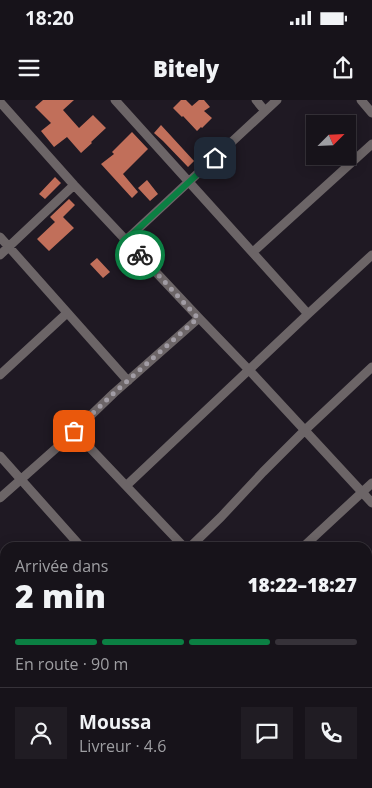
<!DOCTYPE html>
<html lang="fr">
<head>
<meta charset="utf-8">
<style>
  :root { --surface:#17131a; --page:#201c23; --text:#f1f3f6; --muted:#9e9ea2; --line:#363239; --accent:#0b8043 }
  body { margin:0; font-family:"Open Sans",sans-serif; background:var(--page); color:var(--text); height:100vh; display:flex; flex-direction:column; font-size:19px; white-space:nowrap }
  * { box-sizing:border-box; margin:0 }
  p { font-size:16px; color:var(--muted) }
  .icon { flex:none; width:28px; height:28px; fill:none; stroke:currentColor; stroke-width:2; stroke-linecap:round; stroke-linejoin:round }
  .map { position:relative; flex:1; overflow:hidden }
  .details { position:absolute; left:0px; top:442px; width:372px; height:246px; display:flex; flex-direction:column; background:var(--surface); border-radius:15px 15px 0 0; box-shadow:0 2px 12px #0003,0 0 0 1px var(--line) }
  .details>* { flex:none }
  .needle { width:32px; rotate:66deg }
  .tools { position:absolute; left:306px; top:15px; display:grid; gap:10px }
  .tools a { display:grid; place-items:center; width:50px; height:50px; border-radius:0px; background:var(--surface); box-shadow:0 2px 12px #0003,0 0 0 1px var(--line); font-size:25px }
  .pin { position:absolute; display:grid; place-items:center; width:42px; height:42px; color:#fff; margin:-21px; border-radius:10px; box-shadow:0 2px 8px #0006 }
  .courier { position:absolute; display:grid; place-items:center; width:50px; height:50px; margin:-25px; border:4px solid #0b8043; border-radius:50%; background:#fff; color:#222; box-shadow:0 1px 6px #0007 }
  .headline em { font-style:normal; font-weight:800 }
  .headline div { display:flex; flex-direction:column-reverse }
  .headline { display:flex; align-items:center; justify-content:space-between; height:85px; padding:0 15px }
  h1 { font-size:32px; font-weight:800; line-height:38px }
  .bar { display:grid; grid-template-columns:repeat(4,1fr); gap:8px 5px; align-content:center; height:60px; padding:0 15px }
  .bar i { height:6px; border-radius:4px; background:var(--line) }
  .bar .current { background:var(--accent) }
  .bar p { grid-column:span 4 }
  .line { display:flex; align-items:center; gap:12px; padding:0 15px; border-top:1px solid var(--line) }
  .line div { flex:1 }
  .round { display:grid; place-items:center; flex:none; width:52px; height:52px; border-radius:0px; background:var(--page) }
  .status { display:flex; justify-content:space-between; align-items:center; height:35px; padding:0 25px; background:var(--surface); direction:ltr }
  .status svg { height:14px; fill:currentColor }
  header { display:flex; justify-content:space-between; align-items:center; height:65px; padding:0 15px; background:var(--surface); font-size:22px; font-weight:800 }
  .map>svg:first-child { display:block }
  .building { fill:#c16f5a }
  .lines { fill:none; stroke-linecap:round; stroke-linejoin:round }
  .street { stroke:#6c6567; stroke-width:9 }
  .done { stroke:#a19ca4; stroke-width:5; stroke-dasharray:0 9 }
  .route { stroke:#0b8043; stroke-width:6 }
</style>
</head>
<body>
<div class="status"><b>18:20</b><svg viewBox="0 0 49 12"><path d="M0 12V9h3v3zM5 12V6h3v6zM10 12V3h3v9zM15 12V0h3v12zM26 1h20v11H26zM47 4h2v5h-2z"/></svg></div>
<header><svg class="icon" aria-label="menu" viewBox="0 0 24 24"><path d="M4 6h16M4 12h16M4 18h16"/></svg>Bitely<svg class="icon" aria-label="share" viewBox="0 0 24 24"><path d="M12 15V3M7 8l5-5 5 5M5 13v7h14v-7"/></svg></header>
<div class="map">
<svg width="372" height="688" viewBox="0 0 372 688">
  <rect width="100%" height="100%" fill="#1f1923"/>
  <path class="building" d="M43 0H74L63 10 79 28 93 15 106 28 91 42 92 43 81 53 67 37 54 47 41 31 51 23 35 7Z
    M181 0H186L192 6 199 0H204L210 7 204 11 212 18 202 28 201 27 197 31 183 16 182 17 173 8Z
    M161 25 194 61 188 67 163 41 154 33Z
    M132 32 148 49 123 74 138 92 132 98 101 64 114 54 112 52Z
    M55 77 61 83 45 99 39 94Z
    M147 80 158 94 150 101 138 88Z
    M69 99 75 105 63 117 74 128 49 151 37 139 55 122 50 117Z
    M97 158 110 172 103 178 90 164Z"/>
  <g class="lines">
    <path class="street" d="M115 0 308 214
      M256 0 265 11
      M361 0 372 13
      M0 2 74 85 199 218 249 270 372 403
      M0 137 128 281
      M126 140 277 0
      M253 152 372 44
      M0 155 74 85
      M0 275 67 213
      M74 331 185 448
      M0 356 82 448
      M127 385 308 214 372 155
      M0 398 62 343 114 293 199 218
      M189 448 221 417 263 372 304 331 372 267
      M302 448 372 383
      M0 491 5 497
      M368 517 372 512
      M368 521 372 526
      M0 603 5 609
      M368 641 372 637
      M368 649 372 653
      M74 684 78 688
      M180 684 184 688
      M303 684 307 688
      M43 688 48 684
      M168 688 173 684
      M317 688 322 684"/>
  </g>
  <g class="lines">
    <path class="done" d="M74 331 114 293 198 218 140 155"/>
    <path class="route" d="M140 155 126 140 215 58"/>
  </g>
</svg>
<div class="tools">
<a><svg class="needle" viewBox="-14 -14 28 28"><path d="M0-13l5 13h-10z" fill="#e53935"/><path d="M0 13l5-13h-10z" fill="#9e9ea2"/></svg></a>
</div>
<div class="pin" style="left:74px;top:331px;background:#ea580c"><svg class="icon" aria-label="bag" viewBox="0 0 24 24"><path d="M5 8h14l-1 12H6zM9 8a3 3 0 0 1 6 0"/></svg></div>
<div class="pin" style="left:215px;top:58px;background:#1f2937"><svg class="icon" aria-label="home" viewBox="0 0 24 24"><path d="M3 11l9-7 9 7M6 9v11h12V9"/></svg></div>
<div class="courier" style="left:140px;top:155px"><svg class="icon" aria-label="bike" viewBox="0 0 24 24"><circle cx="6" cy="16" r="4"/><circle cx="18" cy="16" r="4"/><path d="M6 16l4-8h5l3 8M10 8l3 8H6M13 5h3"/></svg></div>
<section class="details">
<div class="headline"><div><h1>2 min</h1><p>Arrivée dans</p></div><em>18:22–18:27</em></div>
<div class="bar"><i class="current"></i><i class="current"></i><i class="current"></i><i></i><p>En route · 90 m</p></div>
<div class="line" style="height:90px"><a class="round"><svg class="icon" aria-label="person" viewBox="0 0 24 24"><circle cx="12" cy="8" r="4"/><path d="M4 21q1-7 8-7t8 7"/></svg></a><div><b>Moussa</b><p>Livreur · 4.6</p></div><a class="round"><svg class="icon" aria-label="chat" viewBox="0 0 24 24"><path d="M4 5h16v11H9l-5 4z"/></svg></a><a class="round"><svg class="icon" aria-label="phone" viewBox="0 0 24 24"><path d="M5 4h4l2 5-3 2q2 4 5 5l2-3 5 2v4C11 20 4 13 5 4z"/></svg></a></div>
</section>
</div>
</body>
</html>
